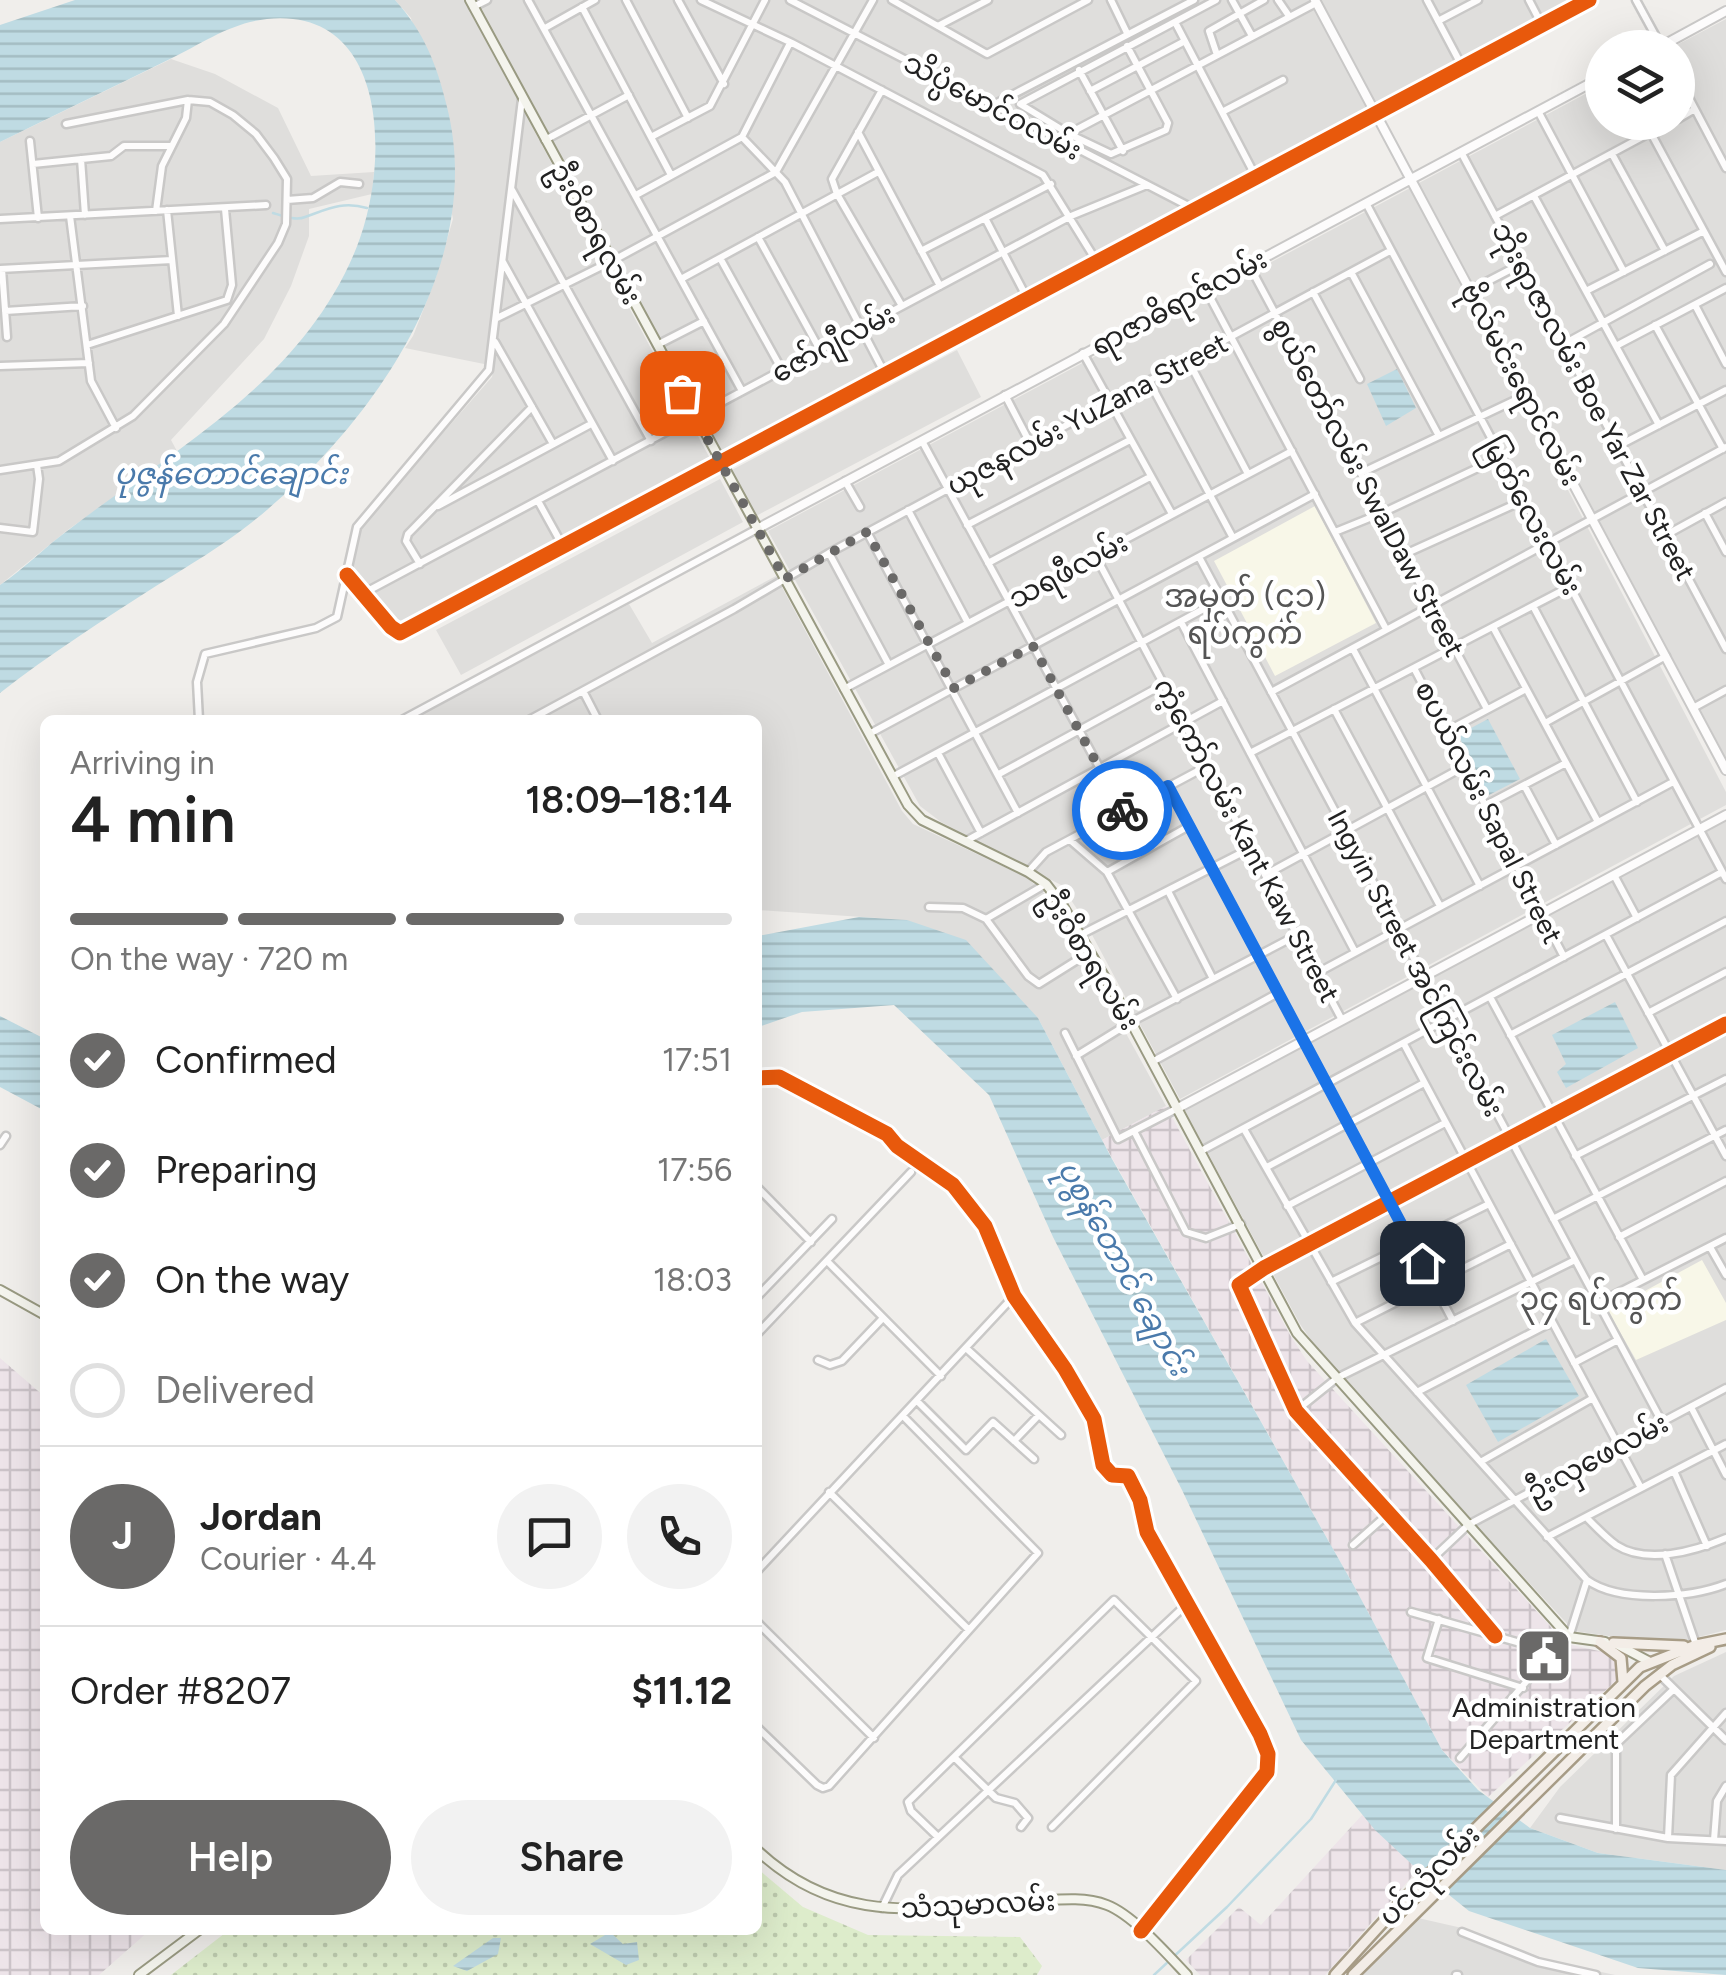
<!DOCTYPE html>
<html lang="en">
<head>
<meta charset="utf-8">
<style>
  :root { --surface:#fff; --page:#f2f2f2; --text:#222; --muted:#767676; --line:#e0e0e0; --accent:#6a6968 }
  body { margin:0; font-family:Figtree,"Noto Sans Myanmar",sans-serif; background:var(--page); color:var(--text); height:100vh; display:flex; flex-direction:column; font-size:38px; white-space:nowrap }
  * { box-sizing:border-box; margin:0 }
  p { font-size:32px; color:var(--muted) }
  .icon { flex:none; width:55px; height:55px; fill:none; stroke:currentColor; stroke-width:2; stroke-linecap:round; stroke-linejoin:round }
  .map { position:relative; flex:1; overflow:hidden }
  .side { position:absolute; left:40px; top:715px; width:722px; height:1220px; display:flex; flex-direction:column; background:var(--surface); border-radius:15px; box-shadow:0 10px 40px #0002 }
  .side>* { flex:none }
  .tools { position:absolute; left:1585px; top:30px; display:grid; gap:20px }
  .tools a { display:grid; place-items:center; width:110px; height:110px; border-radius:50%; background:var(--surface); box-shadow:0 10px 40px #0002; font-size:50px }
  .pin { position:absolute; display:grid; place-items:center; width:85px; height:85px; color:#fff; margin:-42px; border-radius:20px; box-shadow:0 5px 15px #0006 }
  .courier { position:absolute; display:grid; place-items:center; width:100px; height:100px; margin:-50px; border:8px solid #1a73e8; border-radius:50%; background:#fff; color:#222; box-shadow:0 2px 12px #0007 }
  .head em { font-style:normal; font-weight:600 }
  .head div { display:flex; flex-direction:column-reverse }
  .head { display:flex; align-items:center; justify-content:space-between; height:170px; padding:0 30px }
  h1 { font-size:65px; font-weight:600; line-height:75px }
  .bar { display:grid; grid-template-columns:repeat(4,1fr); gap:15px 10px; align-content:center; height:120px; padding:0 30px }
  .bar i { height:12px; border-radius:8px; background:var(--line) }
  .bar .on { background:var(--accent) }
  .bar p { grid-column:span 4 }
  .line { display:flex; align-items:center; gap:25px; padding:0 30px; border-top:2px solid var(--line) }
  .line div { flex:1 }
  .round { display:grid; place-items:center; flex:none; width:105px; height:105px; border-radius:52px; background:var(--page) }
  ol { padding:0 30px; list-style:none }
  li { display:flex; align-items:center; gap:30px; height:110px }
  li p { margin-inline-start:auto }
  li .icon { padding:10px; border-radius:50%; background:var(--accent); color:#fff; stroke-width:4 }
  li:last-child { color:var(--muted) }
  li i { width:55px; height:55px; border:5px solid var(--line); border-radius:50% }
  .button { display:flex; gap:20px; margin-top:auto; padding:20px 30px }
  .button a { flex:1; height:115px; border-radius:60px; background:var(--accent); color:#fff; font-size:40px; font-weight:600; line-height:115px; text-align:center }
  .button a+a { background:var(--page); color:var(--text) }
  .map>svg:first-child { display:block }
  .residential { fill:#dfdedc }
  .industrial { fill:url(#industrial-grid) }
  .education { fill:#f8f7e8 }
  .grass { fill:url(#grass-dots) }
  .water { fill:url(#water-rules) }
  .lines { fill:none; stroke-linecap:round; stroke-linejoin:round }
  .stream { stroke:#bfdbe3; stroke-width:2.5 }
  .minor-casing { stroke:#c9c8c7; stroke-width:11 }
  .tertiary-casing { stroke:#c9c8c7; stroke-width:12 }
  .secondary-casing { stroke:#999a82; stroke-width:12 }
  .primary-casing { stroke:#a79c86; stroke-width:14 }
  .minor { stroke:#fdfcfc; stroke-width:6 }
  .tertiary { stroke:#fdfcfc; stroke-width:8 }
  .secondary { stroke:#f4f4ed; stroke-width:8 }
  .primary { stroke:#f3ede7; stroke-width:9 }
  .cycleway-casing { stroke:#fff; stroke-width:21 }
  .cycleway { stroke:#e8590c; stroke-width:15 }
  .done { stroke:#6a6968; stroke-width:10; stroke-dasharray:0 18 }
  .route { stroke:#1a73e8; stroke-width:12 }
  .labels { text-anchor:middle; stroke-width:9; stroke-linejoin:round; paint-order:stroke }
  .street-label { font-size:28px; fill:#222; stroke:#fff }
  .poi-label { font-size:28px; fill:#222; stroke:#fff }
  .water-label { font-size:30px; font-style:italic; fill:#4a7aab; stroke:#fff }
  .quarter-label { font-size:32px; fill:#555; stroke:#fff }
</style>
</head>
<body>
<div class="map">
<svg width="1726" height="1975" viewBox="0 0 1726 1975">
  <defs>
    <pattern id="industrial-grid" width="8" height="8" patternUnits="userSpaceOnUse" patternTransform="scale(2.5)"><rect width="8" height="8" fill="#ede4e9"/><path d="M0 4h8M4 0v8" fill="none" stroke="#cbc3c8"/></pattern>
    <pattern id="grass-dots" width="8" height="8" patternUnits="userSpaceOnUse" patternTransform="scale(2.5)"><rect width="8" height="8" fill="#ddeccb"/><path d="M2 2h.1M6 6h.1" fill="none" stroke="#bdcaae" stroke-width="1.8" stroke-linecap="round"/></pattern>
    <pattern id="water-rules" width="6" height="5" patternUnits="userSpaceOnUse" patternTransform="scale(2.5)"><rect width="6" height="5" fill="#bfdbe3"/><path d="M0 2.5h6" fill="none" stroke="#a4bcc2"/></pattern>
  </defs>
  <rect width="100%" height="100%" fill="#f0eeeb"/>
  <path class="residential" d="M395 0H464L713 464 401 632 352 567 360 528 492 377 494 366 405 348 413 336 435 280 453 219 411 18Z
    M477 0H1311L1370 110 724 458Z
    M1318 0H1578L1375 107Z
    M1726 19V758L1419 183 1602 85V122H1678V48L1673 47Z
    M171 59 215 74 278 108 311 176 374 172 372 194 309 209V236L291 286 264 339 171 440 178 453 69 529 0 585V142Z
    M1410 188 1726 792V805L1180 1099 1083 918 1061 885 941 822 920 806 768 531Z
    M957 350 981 397 756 516 730 471Z
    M720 479 743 522 461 675 436 630Z
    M776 576 902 811 913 824 1026 877 1041 890 1058 910 1166 1106 1102 1140 1038 1018 907 920 758 910V720H412L629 604 652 643Z
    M1726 819V1630L1683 1641 1630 1639 1574 1631 1333 1372 1300 1324 1184 1109Z
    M1726 1652V1870L1598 1853 1530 1828 1560 1787 1674 1676Z
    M1418 1918 1462 1928 1547 1960 1615 1975H1362Z"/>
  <path class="industrial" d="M1166 1106 1290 1335 1307 1361 1561 1638 1572 1645 1612 1654 1618 1662 1617 1680 1488 1797 1442 1750 1354 1586 1102 1140Z
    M0 1358 45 1397V1930H150L99 1975H0Z
    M1363 1814 1418 1870 1325 1975H1200L1186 1960 1239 1907 1261 1925Z"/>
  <path class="education" d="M1315 506 1376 623 1275 676 1214 561Z
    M1702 1260 1726 1303V1320L1636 1360 1608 1311Z"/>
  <path class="grass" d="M758 1869 803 1907 868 1935 1020 1937 1042 1966 1037 1975H171L229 1930H758Z"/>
  <path class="water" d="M75 0H395C424 32 437 65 447 107 487 265 370 429 251 523 222 546 188 566 156 586 103 620 50 654 0 693V585C25 568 46 546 71 528 153 465 245 413 309 330 330 303 349 270 360 238 389 157 387 7 267 19 230 23 203 43 170 59 114 87 56 114 0 142V25Z
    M1397 369 1416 408 1386 426 1367 384Z
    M1488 719 1520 779 1489 795 1458 735Z
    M859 917 907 920 966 940 1038 1018 1112 1159 1354 1586 1442 1750 1478 1790 1530 1828 1598 1853 1726 1870V1975L1638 1968 1469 1911 1418 1870 1375 1830 1301 1740 1182 1490 1053 1237 989 1095 894 1005 802 1012 758 1027V936Z
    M1615 1002 1638 1048 1566 1088 1557 1072 1566 1064 1552 1035Z
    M0 1016 45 1039V1111L0 1087Z
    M1546 1339 1579 1396 1498 1442 1466 1385Z
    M610 1932 623 1944 637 1942 639 1960 626 1965 590 1944Z
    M493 1938H501L498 1954 467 1971 453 1966Z"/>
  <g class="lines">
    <path class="stream" d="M273 213C283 216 296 221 305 217 328 209 342 201 367 208
      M1154 1975 1227 1907 1311 1819 1336 1780"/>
    <g class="minor-casing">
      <path id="minor" d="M528 0 742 391
        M626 0 688 118
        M678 0 724 84
        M701 0 792 43 1043 175 1097 262
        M790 0 1196 210
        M892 0 987 54 1088 0
        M1111 0 1127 33
        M1232 0 1252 36
        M1278 0 1289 16
        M1427 0 1463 68
        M1529 0 1542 25
        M1636 0 1661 46
        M473 7 487 0
        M582 7 671 175
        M1438 21 1478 0
        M1175 22 1257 179
        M938 26 988 0
        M545 28 595 0
        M1127 46 1168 123 1166 130 1111 154 1069 134 1020 104 1216 0
        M1217 55 1209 31 1264 0
        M1079 70 1123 151
        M1678 77 1726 168
        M882 90 832 179 837 194 902 306
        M1090 91 1185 41
        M993 105 1194 0
        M1538 111 1624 272
        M1222 112 1283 80
        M1678 119 1695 109
        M858 132 940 286
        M1070 133 1316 3
        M1651 133 1726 272
        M651 137 710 106 765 0
        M742 137 785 182 885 374
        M545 140 629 95
        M30 141 38 218
        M1461 152 1726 649
        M1612 154 1665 251
        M81 159 85 215
        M33 164 111 156 124 146H170
        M512 190 651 441
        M636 195 742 137 790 43
        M1534 196 1659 425
        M287 200 313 198 340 182 359 184
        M1366 203 1726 879
        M167 210 178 316
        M156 211 162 166 186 118 188 100
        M70 216 91 381 116 428
        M1495 216 1670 122
        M985 218 1027 298
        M0 219 266 205
        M758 237 820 350
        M921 251 1051 184
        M720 258 782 370
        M503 262 613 461
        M1249 265 1487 709
        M0 269 172 260
        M2 269 7 337
        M1351 272 1439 436
        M681 279 878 172
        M1205 288 1386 629
        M1471 290 1521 264
        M1586 291 1704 231
        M1313 292 1360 379
        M1695 305 1726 364
        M5 311 83 306
        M497 318 612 261 776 172 873 0
        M1655 325 1723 449
        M495 342 553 444
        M1564 344 1710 264
        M87 345 227 300 232 285 225 209
        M657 345 704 321
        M1616 346 1726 288
        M1083 353 1172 514
        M1188 360 1248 474
        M0 366 89 363
        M1149 381 1233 538
        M1005 395 1031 445
        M922 441 1123 811
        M1618 446 1726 390
        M0 470 59 461 133 416 224 324 278 243 286 224 287 179 274 158 256 134 233 115 210 102 188 100 66 124
        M1361 473 1526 395
        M845 481 860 507
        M538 501 564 548
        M438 506 591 424
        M908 510 968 623
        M1705 513 1726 552
        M967 525 1130 440
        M0 528 33 532 39 479 37 465
        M867 532 1018 813
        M1335 532 1382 513 1499 458
        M1666 535 1726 502
        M829 553 889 665
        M1405 554 1522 501
        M1095 555 1342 1020
        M1199 557 1662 1422
        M988 563 1150 477
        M420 564 406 541 408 534 532 407
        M348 575 391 627 400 633 721 463
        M364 593 1071 216 1147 185
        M1533 606 1637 802
        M1181 622 1355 952
        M1493 627 1598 822
        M1353 649 1480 886
        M1414 668 1564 957
        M844 689 1292 451
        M583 691 598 720
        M1271 692 1726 447
        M1693 708 1726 690
        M1334 709 1440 906
        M199 720 197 682 205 654 316 628 337 617 357 527 489 370 522 99
        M402 720 757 529
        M529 720 734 609 829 553 1390 251
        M1545 723 1666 656
        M1447 731 1526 689
        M869 734 1315 494
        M938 753 981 833
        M1250 753 1571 586
        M999 774 1164 684
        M892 777 1222 599
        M1524 785 1556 845
        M1168 786 1453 1321
        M1486 805 1566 763
        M1070 840 1107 872 1177 999
        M966 841 1223 701
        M1028 872 1046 852 1207 766
        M1107 872 1189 826
        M1265 875 1465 766
        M1614 875 1637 918
        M1046 884 986 919 1028 976 1039 984 1090 952
        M1168 891 1213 979
        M929 907 963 908 986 919
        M1080 935 1251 848
        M1606 935 1726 1156
        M1317 973 1673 782
        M1490 997 1643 1280
        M1648 1013 1726 972
        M1065 1033 1118 1139 1178 1108
        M1510 1035 1726 921
        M1404 1044 1641 1488
        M1076 1056 1131 1022 1297 935
        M1152 1062 1278 993
        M758 1078 779 1077 887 1134 897 1146 953 1185 985 1226 1014 1296 1065 1369 1094 1419 1103 1465 1112 1475 1128 1476 1140 1500 1147 1532 1260 1734 1268 1754 1267 1772 1141 1931
        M1244 1129 1355 1323 1587 1580C1619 1603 1690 1598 1726 1584
        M1134 1131 1186 1232 1206 1238 1241 1224
        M0 1145 6 1136
        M1201 1151 1722 872
        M1575 1156 1726 1079
        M1267 1167 1424 1083
        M758 1188 811 1242
        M1287 1206 1445 1123
        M1553 1219 1726 1130
        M1619 1237 1726 1181
        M1710 1247 1726 1275
        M827 1261 941 1376
        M1331 1282 1489 1204
        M758 1296 832 1219
        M1598 1303 1726 1238
        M1355 1323 1511 1244
        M758 1333 911 1172
        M967 1349 1061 1435
        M818 1360 830 1365 842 1361 883 1318
        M1574 1363 1618 1340
        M1417 1392 1552 1322
        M917 1401 966 1450 993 1422 1034 1459
        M1691 1407 1726 1475
        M1296 1411 1337 1378 1575 1260
        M1014 1441 1039 1415
        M1482 1461 1593 1398
        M1674 1471 1707 1546
        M829 1492 969 1630
        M1586 1517C1595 1526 1605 1537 1616 1545 1647 1565 1695 1551 1726 1538
        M1547 1537 1726 1444
        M1353 1545 1389 1513
        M1665 1554 1696 1645
        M1431 1560 1468 1525 1726 1388
        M758 1570 1014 1296
        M1411 1612 1552 1652
        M1439 1619 1427 1658 1523 1688
        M758 1623 874 1738
        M1495 1636 1431 1560 1296 1411 1239 1285 1264 1268 1726 1024
        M1659 1674 1726 1740
        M758 1728 817 1785 823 1788 829 1786 1038 1553 903 1416
        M954 1757 996 1798 1015 1803 1028 1818 1021 1827
        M1460 1758 1552 1652 1569 1637 1587 1580
        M1560 1818 1668 1838 1726 1841
        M1616 1829V1744L1674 1689
        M938 1837 911 1811 908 1802 1114 1600 1196 1681 1052 1827
        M1668 1838 1671 1775 1726 1713
        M1714 1840 1717 1801 1726 1786
        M882 1908 898 1875 1189 1602
        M1462 1932 1538 1962 1596 1975
        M1456 1975H1458"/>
    </g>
    <g class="tertiary-casing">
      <path id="tertiary" d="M1315 0 1726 770
        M1658 48 1726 11
        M721 463 1589 0
        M757 529 1602 77
        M1178 1108 1726 815"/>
    </g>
    <g class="secondary-casing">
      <path id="secondary" d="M470 0 908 805 922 820 1028 872 1046 884 1063 906 1131 1022 1297 1333 1569 1637 1605 1642
        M0 1290 45 1315
        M1618 1645 1650 1662
        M758 1851C840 1927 921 1908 1024 1902 1050 1901 1081 1895 1107 1905 1133 1915 1167 1954 1187 1975
        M139 1975 199 1930"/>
    </g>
    <g class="primary-casing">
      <path id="primary" d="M1600 1642 1621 1658 1623 1682
        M1613 1643 1684 1646
        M1335 1975 1405 1898 1640 1667 1696 1645 1726 1639
        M1353 1975 1645 1686 1672 1665 1710 1647"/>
    </g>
    <use href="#minor" class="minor"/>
    <use href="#tertiary" class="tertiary"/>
    <use href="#secondary" class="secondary"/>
    <use href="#primary" class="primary"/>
    <g class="cycleway-casing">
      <path id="cycleway" d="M347 575 391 627 400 633 1589 0
        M758 1078 779 1077 887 1134 897 1146 953 1185 985 1226 1014 1296 1065 1369 1094 1419 1103 1465 1112 1475 1128 1476 1140 1500 1147 1532 1260 1734 1268 1754 1267 1772 1141 1931
        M1495 1636 1431 1560 1296 1411 1239 1285 1264 1268 1726 1024"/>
    </g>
    <use href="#cycleway" class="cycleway"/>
  </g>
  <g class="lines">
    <path class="done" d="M682 393 785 579 867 532 954 688 1033 646 1122 810"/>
    <path class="route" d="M1122 810 1168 786 1422 1263"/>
  </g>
  <defs>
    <g id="civic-square" transform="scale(2.875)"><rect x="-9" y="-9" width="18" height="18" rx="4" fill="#6a6968" stroke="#fff"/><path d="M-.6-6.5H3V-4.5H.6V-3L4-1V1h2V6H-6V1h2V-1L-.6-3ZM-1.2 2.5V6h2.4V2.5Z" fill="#fff"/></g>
  </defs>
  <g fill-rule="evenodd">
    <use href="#civic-square" x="1544" y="1656"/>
  </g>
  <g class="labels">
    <g class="street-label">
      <text transform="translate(993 106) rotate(28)" y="10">သိပ္ပံမောင်ဝလမ်း</text>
      <text transform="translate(596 233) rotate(61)" y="10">ဦးဝိစာရလမ်း</text>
      <text transform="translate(1179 302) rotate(-28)" y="10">ရာဇာဓိရာဇ်လမ်း</text>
      <text transform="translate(833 343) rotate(-28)" y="10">ဇော်ဂျီလမ်း</text>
      <text transform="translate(1521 384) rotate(62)" y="10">ဗိုလ်မင်းရောင်လမ်း</text>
      <text transform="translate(1594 401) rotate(62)" y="10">ဘိုးရာဇာလမ်း Boe Yar Zar Street</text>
      <text transform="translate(1087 414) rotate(-28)" y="10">ယုဇနလမ်း YuZana Street</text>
      <text transform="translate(1368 487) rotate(62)" y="10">စွယ်တော်လမ်း SwalDaw Street</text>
      <text transform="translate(1532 516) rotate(61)" y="10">မြတ်လေးလမ်း</text>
      <text transform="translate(1068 570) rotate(-28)" y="10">သရဖီလမ်း</text>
      <text transform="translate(1489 812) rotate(63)" y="10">စပယ်လမ်း Sapal Street</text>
      <text transform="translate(1247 840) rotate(62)" y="10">ကံ့ကော်လမ်း Kant Kaw Street</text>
      <text transform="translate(1091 960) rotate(58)" y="10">ဦးဝိစာရလမ်း</text>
      <text transform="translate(1416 963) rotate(62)" y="10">Ingyin Street အင်ကြင်းလမ်း</text>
      <text transform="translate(1597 1457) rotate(-28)" y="10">ဦးလှဖေလမ်း</text>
      <text transform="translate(1429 1875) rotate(-45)" y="10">ပင်လုံလမ်း</text>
      <text transform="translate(978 1904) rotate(-3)" y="10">သံသုမာလမ်း</text>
    </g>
    <g class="poi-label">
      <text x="1544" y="1717">Administration<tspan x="1544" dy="32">Department</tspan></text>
    </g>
    <g class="water-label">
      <text x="231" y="484">ပုဇွန်တောင်ချောင်း</text>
      <text transform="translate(1124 1268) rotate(61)" y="10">ပုစွန်တောင် ချောင်း</text>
    </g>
    <g class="quarter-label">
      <text x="1245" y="607">အမှတ် (၄၁)<tspan x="1245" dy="37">ရပ်ကွက်</tspan></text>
      <text x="1601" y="1310">၃၄ ရပ်ကွက်</text>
    </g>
  </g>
</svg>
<div class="tools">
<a><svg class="icon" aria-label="layers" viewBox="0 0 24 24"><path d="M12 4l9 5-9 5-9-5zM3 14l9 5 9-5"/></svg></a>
</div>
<div class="pin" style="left:682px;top:393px;background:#ea580c"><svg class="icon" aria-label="bag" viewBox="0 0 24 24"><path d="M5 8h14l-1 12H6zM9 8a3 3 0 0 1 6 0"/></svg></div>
<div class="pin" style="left:1422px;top:1263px;background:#1f2937"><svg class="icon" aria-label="home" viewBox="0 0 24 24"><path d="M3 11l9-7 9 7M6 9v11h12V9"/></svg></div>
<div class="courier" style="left:1122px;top:810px"><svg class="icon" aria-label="bike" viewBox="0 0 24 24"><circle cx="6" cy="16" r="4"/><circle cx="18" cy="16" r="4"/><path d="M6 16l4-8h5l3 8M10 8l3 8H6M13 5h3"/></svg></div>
<section class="side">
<div class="head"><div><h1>4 min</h1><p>Arriving in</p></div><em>18:09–18:14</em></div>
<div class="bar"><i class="on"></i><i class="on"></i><i class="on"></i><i></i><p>On the way · 720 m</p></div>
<ol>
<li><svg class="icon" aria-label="check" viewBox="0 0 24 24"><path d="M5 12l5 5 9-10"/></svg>Confirmed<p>17:51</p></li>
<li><svg class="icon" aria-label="check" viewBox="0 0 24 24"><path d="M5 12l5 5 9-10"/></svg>Preparing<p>17:56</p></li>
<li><svg class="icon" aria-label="check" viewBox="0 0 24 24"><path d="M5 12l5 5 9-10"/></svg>On the way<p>18:03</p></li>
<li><i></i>Delivered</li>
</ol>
<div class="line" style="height:180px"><b class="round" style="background:var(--accent);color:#fff">J</b><div><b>Jordan</b><p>Courier · 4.4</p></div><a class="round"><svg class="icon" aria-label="chat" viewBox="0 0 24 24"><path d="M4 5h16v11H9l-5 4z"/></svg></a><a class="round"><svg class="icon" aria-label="phone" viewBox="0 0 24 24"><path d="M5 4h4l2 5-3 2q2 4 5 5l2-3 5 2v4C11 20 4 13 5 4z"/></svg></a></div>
<div class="line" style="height:130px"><div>Order #8207</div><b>$11.12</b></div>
<div class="button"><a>Help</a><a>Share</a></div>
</section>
</div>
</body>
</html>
